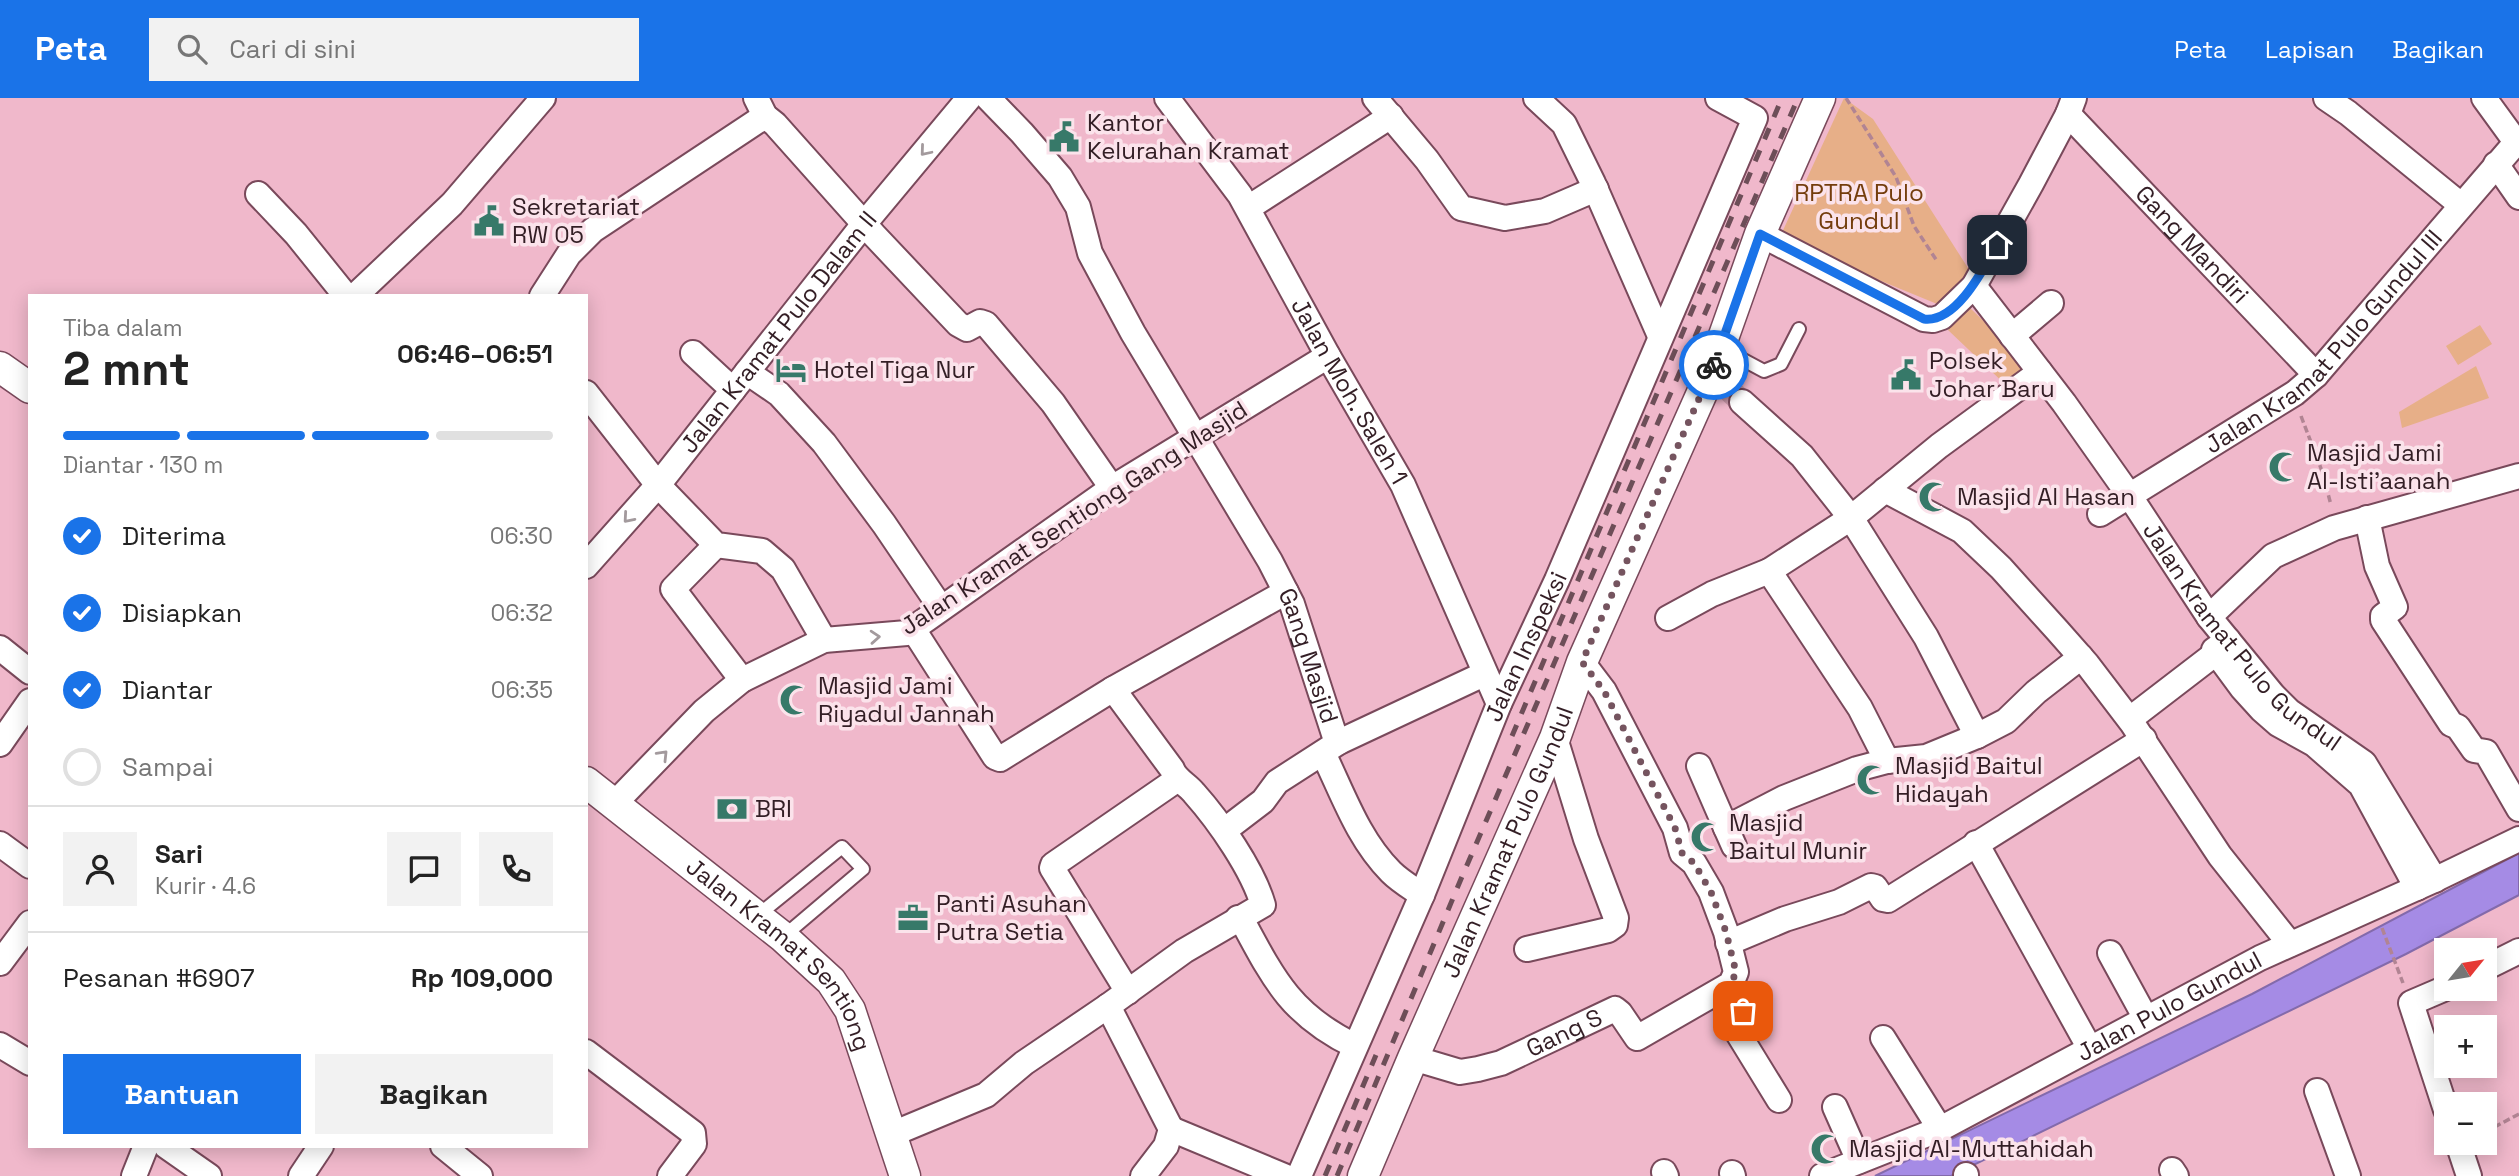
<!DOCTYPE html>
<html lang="id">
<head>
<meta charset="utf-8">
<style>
  :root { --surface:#fff; --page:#f2f2f2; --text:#222; --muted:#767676; --line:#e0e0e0; --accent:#1a73e8 }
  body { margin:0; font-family:"Space Grotesk",sans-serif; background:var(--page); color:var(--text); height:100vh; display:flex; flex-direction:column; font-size:26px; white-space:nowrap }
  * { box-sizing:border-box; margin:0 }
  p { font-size:23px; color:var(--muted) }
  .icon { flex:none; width:38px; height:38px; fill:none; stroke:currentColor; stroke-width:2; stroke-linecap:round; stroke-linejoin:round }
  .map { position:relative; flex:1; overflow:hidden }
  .details { position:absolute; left:28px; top:196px; width:560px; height:854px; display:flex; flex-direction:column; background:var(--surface); border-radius:0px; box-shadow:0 4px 18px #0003 }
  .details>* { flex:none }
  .needle { width:46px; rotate:60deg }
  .controls { position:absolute; left:2434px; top:840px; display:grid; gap:14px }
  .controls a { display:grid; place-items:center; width:63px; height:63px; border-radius:0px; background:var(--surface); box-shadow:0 4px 18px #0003; font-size:35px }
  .pin { position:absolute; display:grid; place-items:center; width:60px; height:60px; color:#fff; margin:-30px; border-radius:14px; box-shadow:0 4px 10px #0006 }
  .courier { position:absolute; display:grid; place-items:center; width:70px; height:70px; margin:-35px; border:5px solid #1a73e8; border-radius:50%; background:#fff; color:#222; box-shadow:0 2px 9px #0007 }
  .overview em { font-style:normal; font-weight:600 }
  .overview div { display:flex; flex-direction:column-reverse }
  .overview { display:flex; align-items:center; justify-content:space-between; height:119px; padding:0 35px }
  h1 { font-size:46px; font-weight:600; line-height:52px }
  .bar { display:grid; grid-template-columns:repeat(4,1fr); gap:10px 7px; align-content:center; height:84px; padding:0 35px }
  .bar i { height:9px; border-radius:5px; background:var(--line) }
  .bar .selected { background:var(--accent) }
  .bar p { grid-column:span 4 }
  .line { display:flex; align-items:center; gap:18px; padding:0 35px; border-top:2px solid var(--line) }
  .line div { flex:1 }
  .round { display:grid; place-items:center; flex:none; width:74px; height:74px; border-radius:0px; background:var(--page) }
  ol { padding:0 35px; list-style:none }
  li { display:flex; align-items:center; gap:21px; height:77px }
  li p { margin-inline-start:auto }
  li .icon { padding:7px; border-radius:50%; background:var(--accent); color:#fff; stroke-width:4 }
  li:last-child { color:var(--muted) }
  li i { width:38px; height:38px; border:4px solid var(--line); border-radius:50% }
  .primary-button { display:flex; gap:14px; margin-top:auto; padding:14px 35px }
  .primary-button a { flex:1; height:80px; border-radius:0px; background:var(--accent); color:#fff; font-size:28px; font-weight:600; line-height:80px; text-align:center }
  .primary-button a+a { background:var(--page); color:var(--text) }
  header { display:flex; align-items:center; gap:42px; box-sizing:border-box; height:98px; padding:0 35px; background:var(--accent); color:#fff }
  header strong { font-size:33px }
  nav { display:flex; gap:38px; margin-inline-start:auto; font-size:24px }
  .search { width:490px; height:63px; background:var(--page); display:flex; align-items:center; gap:18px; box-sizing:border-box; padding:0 24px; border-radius:0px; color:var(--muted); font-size:26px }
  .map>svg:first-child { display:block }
  .green { fill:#e7af88 }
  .water { fill:#a58be5; stroke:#836aab; stroke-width:2 }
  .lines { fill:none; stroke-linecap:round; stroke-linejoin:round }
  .minor-tunnel { stroke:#ca99aa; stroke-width:24; stroke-dasharray:24 12; stroke-linecap:butt }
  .service-casing { stroke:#79495b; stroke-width:16 }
  .minor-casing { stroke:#79495b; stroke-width:28 }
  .tertiary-casing { stroke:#79495b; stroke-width:33 }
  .path { stroke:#b18493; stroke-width:3.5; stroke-dasharray:7 3.5; stroke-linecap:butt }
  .service { stroke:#fff; stroke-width:12 }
  .minor { stroke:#fff; stroke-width:24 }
  .tertiary { stroke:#fff; stroke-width:30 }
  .rail { stroke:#6d4e58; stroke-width:5; stroke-dasharray:12 12; stroke-linecap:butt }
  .oneway { stroke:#a39a9d }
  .done { stroke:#75545f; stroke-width:7; stroke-dasharray:0 12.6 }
  .route { stroke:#1a73e8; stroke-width:9 }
  .labels { text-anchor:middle; stroke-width:7; stroke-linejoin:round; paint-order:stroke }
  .poi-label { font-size:24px; fill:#331e25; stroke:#fbe3eb; text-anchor:start }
  .park-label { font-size:24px; fill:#743d0c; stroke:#fbe3eb }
  .street-label { font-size:24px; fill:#331e25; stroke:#fbe3eb }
</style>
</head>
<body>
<header>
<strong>Peta</strong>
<div class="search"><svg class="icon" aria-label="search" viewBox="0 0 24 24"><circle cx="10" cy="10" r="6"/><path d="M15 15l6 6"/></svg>Cari di sini</div>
<nav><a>Peta</a><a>Lapisan</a><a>Bagikan</a></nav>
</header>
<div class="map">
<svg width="2519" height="1078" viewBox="0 0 2519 1078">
  <rect width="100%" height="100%" fill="#f0b8cb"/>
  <path class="green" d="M1844 0 1873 21 1975 181 1942 208 1779 141Z
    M1969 209 2031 269 2010 291 1948 232Z
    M2480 227 2492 246 2458 267 2446 248Z
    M2476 268 2489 300 2402 330 2399 314Z"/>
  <path class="water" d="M2519 755V797L2406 856 1951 1078H1875L2252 896Z"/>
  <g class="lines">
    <path class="minor-tunnel" d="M1726 289 1742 304"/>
    <g class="service-casing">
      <path id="service" d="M1721 250 1764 273 1781 266 1799 231
        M757 818 842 749 863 771 784 838"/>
    </g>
    <g class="minor-casing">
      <g id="minor">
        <path d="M756 0 765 18 775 26 874 137 958 226 967 231 980 224 986 226 1053 305 1112 390"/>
        <path id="s1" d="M988 0 1022 35 1060 79 1078 109 1090 155 1133 235 1270 463 1292 506 1334 636 1339 644"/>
        <path id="s2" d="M1167 0 1240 97 1328 258 1403 387 1499 606"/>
        <path d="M1375 0 1427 62 1461 110 1505 120 1545 113 1596 91"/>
        <path d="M1536 0 1564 26 1593 85 1660 238"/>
        <path d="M2326 0 2348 15 2461 107"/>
        <path d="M2484 0 2516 44"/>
        <path id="s3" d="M2068 16 2316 277"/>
        <path d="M2496 66 2519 99"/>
        <path d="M258 96 296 136 346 198"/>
        <path d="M1248 110 1391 18"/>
        <path d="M1760 136 1924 221 1933 222 1942 219 1974 188 2031 86 2068 16 2074 0"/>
        <path id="s4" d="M1974 188 2064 305 2129 397 2209 519 2273 597 2289 613 2364 665 2435 782"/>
        <path d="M355 198 452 106 543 0"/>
        <path d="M542 198 569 156 593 132 765 18"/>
        <path d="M2012 238 2051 205"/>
        <path d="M693 255 733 292"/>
        <path d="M747 274 779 296 824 345 884 426 941 510"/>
        <path d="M586 295 658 387 716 447 762 453 783 471 824 542"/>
        <path d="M1742 304 1802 358 1851 420 1926 539 1977 638"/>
        <path d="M1885 392 1962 433 2001 470 2057 532 2087 566 2132 625 2220 758 2290 846"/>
        <path id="s5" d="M2100 416 2295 295 2316 277 2519 41"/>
        <path d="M2367 420 2377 468 2395 509 2383 518V522L2451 626 2458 629 2474 652 2486 654 2519 711"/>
        <path d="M716 447 673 491 742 582"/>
        <path id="s6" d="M586 468 658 387 864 126 969 0"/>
        <path d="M2209 519 2273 458 2334 430 2519 378"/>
        <path d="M1668 520 1712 496 1769 473"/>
        <path d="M913 531 995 659 1000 661 1113 591 1286 494"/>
        <path d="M2228 542 2214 552 2242 590 2262 612 2278 626 2314 646 2361 687 2417 790"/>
        <path d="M0 550 30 574"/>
        <path d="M2130 621 2229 545"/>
        <path d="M0 646 30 603"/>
        <path d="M1323 655C1343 696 1358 741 1391 774 1400 783 1412 790 1422 797"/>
        <path d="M1887 663 1860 610 1769 473 1851 420 1939 348 2040 274"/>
        <path d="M1699 668 1726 730"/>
        <path d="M615 705 704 613 742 582 824 542 907 535 1112 390 1328 258"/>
        <path d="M1225 732 1263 703 1277 684 1339 644 1484 576"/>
        <path d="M1976 745 2089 949"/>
        <path d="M0 746 30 768"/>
        <path d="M1734 748 1726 730 1784 700 1857 671 1887 663 1926 659 1977 638 2006 623 2036 594 2081 559"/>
        <path d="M1238 820 1244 826C1275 884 1293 918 1355 948"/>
        <path d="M1728 845 1785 821 1839 804 1871 788 1875 789 1883 801 1888 802 2144 641"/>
        <path d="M1527 851 1608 832 1615 827 1616 820 1586 741 1555 640"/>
        <path d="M2110 855 2145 919"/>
        <path d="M0 865 30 825"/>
        <path d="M2485 870 2519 853"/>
        <path d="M1731 886C1735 894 1745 905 1742 915 1739 922 1735 924 1736 932L1779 1002"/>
        <path d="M2446 890 2411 905 2446 1012"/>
        <path d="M1128 894 1052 770 1053 767 1172 685 1175 678"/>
        <path d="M1108 908 1171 1031 1166 1048 1143 1078"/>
        <path d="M1883 940 1940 1031"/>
        <path d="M0 947 30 965"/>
        <path d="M586 954 693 1035 694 1046 670 1078"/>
        <path id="s7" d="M1413 960 1460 974 1478 971 1501 965 1615 911 1620 915 1637 940 1731 886 1736 874 1726 834 1711 794 1694 765 1682 755 1675 730 1604 593 1582 564"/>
        <path d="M2317 993 2348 1078"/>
        <path d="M1835 1009 1859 1063"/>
        <path d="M1171 1031 1284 1078"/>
        <path d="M890 1037 986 997 1024 965 1108 908 1184 853 1263 807C1253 772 1219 723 1194 695 1187 686 1176 682 1172 671L1113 591"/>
        <path d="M2458 1045 2469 1078"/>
        <path d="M166 1048 209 1078"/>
        <path d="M443 1048 480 1078"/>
        <path d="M2172 1072 2176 1078"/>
        <path d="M1664 1074 1666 1078"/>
        <path d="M1732 1075 1733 1078"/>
        <path d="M1966 1077V1078"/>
        <path d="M134 1078 146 1048"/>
        <path d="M301 1078 321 1048"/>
        <path id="s8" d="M1299 1078 1422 797 1499 606 1557 482 1755 20 1718 0"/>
        <path id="s9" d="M1822 1078 1940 1031 2260 860 2432 783 2519 741"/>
      </g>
    </g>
    <g class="tertiary-casing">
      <g id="tertiary">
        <path d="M0 269 30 290"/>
        <path id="s10" d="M586 684 783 839 831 883 850 912 905 1078"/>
        <path id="s11" d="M1363 1078 1413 960 1555 640 1582 564 1710 277 1760 136 1820 0"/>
      </g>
    </g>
    <path class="path" d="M1846 0 1896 79 1914 128 1937 163
      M2301 318 2322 373 2331 407
      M2382 830 2403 885
      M2485 1034 2519 1016"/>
    <use href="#service" class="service"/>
    <use href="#minor" class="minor"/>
    <use href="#tertiary" class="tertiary"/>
    <path class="rail" d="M1512 638 1782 0
      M1325 1078 1376 957
      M1337 1078 1461 781 1798 0"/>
  </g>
  <defs><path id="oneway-chevron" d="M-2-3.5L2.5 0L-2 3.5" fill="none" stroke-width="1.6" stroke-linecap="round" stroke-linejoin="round" transform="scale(1.75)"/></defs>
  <g class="oneway">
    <use href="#oneway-chevron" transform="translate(925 53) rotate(130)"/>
    <use href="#oneway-chevron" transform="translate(628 420) rotate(131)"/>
    <use href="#oneway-chevron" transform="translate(875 539) rotate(-4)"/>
    <use href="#oneway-chevron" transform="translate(663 657) rotate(-46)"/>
  </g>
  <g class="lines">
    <path class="done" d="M1714 267 1582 564 1604 593 1675 730 1682 755 1694 765 1711 794 1726 834 1736 874 1731 886 1742 906 1743 913"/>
    <path class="route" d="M1714 267 1760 136 1924 221C1956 225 1983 172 1997 147"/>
  </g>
  <defs>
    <g id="civic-bare" transform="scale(2.415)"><path d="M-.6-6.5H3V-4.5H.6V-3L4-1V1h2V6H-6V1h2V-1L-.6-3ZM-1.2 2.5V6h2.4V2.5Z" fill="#377969" stroke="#fbe3eb" stroke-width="2.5" paint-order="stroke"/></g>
    <g id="hotel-bare" transform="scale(2.415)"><path d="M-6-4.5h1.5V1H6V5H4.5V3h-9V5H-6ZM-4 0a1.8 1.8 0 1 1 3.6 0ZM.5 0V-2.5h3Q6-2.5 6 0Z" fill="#377969" stroke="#fbe3eb" stroke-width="2.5" paint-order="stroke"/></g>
    <g id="mosque-bare" transform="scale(2.415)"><path d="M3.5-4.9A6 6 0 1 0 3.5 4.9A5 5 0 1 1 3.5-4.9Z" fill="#377969" stroke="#fbe3eb" stroke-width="2.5" paint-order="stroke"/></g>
    <g id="bank-bare" transform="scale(2.415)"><path d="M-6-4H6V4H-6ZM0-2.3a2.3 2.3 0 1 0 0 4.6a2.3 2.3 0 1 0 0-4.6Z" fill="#377969" stroke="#fbe3eb" stroke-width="2.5" paint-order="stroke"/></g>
    <g id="office-bare" transform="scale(2.415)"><path d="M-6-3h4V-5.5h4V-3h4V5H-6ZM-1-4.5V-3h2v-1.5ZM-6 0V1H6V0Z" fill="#377969" stroke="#fbe3eb" stroke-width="2.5" paint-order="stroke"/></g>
  </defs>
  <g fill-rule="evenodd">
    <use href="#civic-bare" x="1064" y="39"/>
    <use href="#civic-bare" x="489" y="123"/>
    <use href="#hotel-bare" x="791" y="272"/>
    <use href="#civic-bare" x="1906" y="277"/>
    <use href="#mosque-bare" x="2284" y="369"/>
    <use href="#mosque-bare" x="1934" y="399"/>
    <use href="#mosque-bare" x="795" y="602"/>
    <use href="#mosque-bare" x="1872" y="682"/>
    <use href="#bank-bare" x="732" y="711"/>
    <use href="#mosque-bare" x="1706" y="739"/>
    <use href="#office-bare" x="913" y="820"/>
    <use href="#mosque-bare" x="1826" y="1051"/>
  </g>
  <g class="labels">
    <g class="poi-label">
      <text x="1087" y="33">Kantor<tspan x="1087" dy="28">Kelurahan Kramat</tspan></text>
      <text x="512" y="117">Sekretariat<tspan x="512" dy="28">RW 05</tspan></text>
      <text x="1929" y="271">Polsek<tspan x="1929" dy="28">Johar Baru</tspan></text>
      <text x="814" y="280">Hotel Tiga Nur</text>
      <text x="2307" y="363">Masjid Jami<tspan x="2307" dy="28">Al-Isti'aanah</tspan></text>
      <text x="1957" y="407">Masjid Al Hasan</text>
      <text x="818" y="596">Masjid Jami<tspan x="818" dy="28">Riyadul Jannah</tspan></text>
      <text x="1895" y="676">Masjid Baitul<tspan x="1895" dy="28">Hidayah</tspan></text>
      <text x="755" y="719">BRI</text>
      <text x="1729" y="733">Masjid<tspan x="1729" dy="28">Baitul Munir</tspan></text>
      <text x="936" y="814">Panti Asuhan<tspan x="936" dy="28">Putra Setia</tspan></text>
      <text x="1849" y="1059">Masjid Al-Muttahidah</text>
    </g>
    <g class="park-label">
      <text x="1859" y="103">RPTRA Pulo<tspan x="1859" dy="28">Gundul</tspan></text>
    </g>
    <g class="street-label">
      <text dy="8" stroke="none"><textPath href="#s3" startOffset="180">Gang Mandiri</textPath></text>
      <text dy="8" stroke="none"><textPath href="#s6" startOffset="303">Jalan Kramat Pulo Dalam II</textPath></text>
      <text dy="8" stroke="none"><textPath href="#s5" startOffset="285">Jalan Kramat Pulo Gundul III</textPath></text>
      <text dy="8" stroke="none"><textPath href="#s2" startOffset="346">Jalan Moh. Saleh 1</textPath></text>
      <text transform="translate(1074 420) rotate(-33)" y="8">Jalan Kramat Sentiong Gang Masjid</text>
      <text dy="8" stroke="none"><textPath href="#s4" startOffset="443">Jalan Kramat Pulo Gundul</textPath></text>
      <text dy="8" stroke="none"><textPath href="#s8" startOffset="576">Jalan Inspeksi</textPath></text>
      <text dy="8" stroke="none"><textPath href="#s1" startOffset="649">Gang Masjid</textPath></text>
      <text dy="8" stroke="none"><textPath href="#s11" startOffset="364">Jalan Kramat Pulo Gundul</textPath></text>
      <text dy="8" stroke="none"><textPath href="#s10" startOffset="262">Jalan Kramat Sentiong</textPath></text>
      <text dy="8" stroke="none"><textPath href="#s9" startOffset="387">Jalan Pulo Gundul</textPath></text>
      <text dy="8" stroke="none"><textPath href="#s7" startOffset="161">Gang S</textPath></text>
    </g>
  </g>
</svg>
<div class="controls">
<a><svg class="needle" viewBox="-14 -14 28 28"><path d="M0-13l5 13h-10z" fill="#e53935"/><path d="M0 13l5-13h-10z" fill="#767676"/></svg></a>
<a>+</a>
<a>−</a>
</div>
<div class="pin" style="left:1743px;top:913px;background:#ea580c"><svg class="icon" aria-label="bag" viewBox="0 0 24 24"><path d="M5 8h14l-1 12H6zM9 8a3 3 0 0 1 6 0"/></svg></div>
<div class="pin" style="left:1997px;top:147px;background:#1f2937"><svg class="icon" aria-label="home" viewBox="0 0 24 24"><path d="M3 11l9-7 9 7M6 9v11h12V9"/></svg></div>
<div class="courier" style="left:1714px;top:267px"><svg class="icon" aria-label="bike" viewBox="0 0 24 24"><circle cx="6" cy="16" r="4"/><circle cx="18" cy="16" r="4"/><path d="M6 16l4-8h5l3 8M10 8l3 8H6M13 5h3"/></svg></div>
<section class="details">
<div class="overview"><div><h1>2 mnt</h1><p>Tiba dalam</p></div><em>06:46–06:51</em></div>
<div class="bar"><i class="selected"></i><i class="selected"></i><i class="selected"></i><i></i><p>Diantar · 130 m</p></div>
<ol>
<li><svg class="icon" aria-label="check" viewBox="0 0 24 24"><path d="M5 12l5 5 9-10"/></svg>Diterima<p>06:30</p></li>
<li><svg class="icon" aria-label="check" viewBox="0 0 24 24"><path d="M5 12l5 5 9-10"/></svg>Disiapkan<p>06:32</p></li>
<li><svg class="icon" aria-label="check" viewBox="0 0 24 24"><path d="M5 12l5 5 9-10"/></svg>Diantar<p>06:35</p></li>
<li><i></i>Sampai</li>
</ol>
<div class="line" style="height:126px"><a class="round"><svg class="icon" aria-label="person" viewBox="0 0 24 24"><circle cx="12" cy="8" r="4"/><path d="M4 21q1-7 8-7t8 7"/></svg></a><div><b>Sari</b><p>Kurir · 4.6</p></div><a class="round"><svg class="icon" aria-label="chat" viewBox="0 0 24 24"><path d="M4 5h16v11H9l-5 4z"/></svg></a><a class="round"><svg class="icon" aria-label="phone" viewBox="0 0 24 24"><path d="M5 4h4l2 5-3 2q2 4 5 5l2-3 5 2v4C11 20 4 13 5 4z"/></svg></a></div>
<div class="line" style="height:91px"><div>Pesanan #6907</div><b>Rp 109,000</b></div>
<div class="primary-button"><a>Bantuan</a><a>Bagikan</a></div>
</section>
</div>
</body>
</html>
